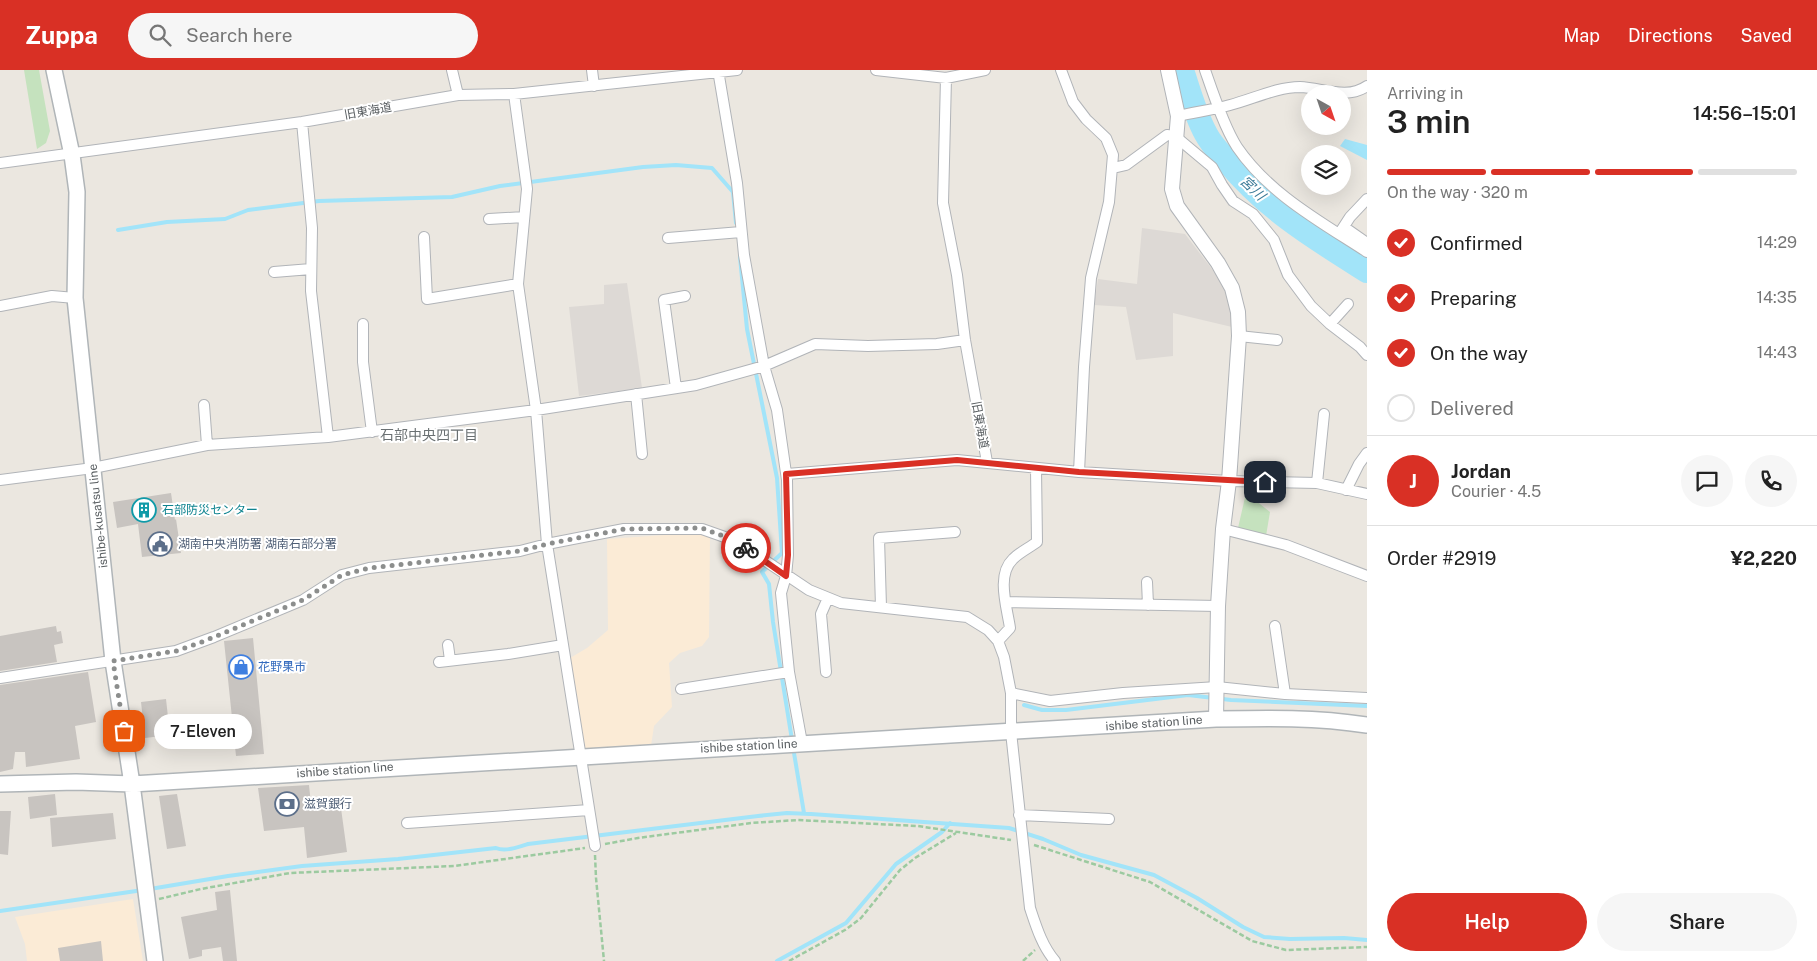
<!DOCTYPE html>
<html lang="en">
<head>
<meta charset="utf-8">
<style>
  :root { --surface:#fff; --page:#f6f6f6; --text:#222; --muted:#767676; --line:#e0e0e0; --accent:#d93025 }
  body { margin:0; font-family:"Public Sans","Noto Sans JP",sans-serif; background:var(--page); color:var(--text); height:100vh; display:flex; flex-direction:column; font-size:19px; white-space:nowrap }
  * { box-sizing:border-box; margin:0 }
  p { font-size:16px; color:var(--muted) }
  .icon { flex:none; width:28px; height:28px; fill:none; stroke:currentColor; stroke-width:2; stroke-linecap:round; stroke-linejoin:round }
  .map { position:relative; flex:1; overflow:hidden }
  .drawer { display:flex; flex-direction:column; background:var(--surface); width:450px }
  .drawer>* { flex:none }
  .needle { width:32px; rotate:140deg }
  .tools { position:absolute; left:1301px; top:15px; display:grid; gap:10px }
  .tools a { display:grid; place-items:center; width:50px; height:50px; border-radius:50%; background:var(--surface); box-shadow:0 5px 20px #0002; font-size:25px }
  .pin { position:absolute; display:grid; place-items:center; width:42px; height:42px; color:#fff; margin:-21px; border-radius:10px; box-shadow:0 2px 8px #0006 }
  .courier { position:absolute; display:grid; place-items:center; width:50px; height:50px; margin:-25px; border:4px solid #d93025; border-radius:50%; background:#fff; color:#222; box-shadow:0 1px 6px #0007 }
  .bubble { position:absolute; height:35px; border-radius:18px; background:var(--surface); box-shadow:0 5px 20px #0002; font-size:16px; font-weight:600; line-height:35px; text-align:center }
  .head em { font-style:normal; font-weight:600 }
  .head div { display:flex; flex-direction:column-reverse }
  .head { display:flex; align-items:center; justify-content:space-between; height:85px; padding:0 20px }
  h1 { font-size:32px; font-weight:600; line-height:38px }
  .bar { display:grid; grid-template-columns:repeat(4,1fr); gap:8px 5px; align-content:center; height:60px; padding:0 20px }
  .bar i { height:6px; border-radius:4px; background:var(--line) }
  .bar .on { background:var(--accent) }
  .bar p { grid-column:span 4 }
  .line { display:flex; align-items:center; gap:12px; padding:0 20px; border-top:1px solid var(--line) }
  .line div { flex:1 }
  .round { display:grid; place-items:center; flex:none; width:52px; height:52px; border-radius:26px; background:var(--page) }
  ol { padding:0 20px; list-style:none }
  li { display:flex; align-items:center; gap:15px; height:55px }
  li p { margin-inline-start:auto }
  li .icon { padding:5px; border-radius:50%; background:var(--accent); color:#fff; stroke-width:4 }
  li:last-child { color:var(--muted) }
  li i { width:28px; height:28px; border:2px solid var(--line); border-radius:50% }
  .action { display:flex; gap:10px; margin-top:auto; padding:10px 20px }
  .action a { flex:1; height:58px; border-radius:30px; background:var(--accent); color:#fff; font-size:20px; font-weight:600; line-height:58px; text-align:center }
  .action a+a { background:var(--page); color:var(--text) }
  header { display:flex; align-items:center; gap:30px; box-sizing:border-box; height:70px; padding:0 25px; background:var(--accent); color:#fff }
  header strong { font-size:24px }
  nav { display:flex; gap:28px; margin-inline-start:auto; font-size:18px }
  .search { width:350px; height:45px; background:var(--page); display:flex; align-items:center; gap:12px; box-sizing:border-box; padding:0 18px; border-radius:28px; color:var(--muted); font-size:19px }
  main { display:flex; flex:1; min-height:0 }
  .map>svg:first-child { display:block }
  .commercial { fill:#fbebd6 }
  .industrial { fill:#ddd9d5 }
  .green { fill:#c5e2be }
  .water { fill:#a2e4f9 }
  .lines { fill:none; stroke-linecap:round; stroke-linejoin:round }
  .stream { stroke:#a2e4f9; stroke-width:4 }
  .river { stroke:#a2e4f9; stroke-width:24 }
  .building { fill:#c8c4c0 }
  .minor-casing { stroke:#b1b4b8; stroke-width:12 }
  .tertiary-casing { stroke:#b1b4b8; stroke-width:16 }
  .secondary-casing { stroke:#b0b5b8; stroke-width:18 }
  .path { stroke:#9ccaa0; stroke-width:2.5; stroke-dasharray:5 2.5; stroke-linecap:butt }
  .minor { stroke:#fff; stroke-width:10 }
  .tertiary { stroke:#fff; stroke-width:14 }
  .secondary { stroke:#fff; stroke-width:15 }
  .done { stroke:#8c8e8d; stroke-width:5; stroke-dasharray:0 9 }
  .route { stroke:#d93025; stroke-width:6 }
  .labels { text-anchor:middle; stroke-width:4; stroke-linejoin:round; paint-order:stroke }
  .street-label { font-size:12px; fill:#595e61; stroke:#fff }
  .culture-label { font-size:12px; fill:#0d838f; stroke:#fff; text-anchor:start }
  .service-label { font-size:12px; fill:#4e5e75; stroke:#fff; text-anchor:start }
  .shop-label { font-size:12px; fill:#366cbe; stroke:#fff; text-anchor:start }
  .water-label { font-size:14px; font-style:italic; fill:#3c7b98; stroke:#fff }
  .neighbourhood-label { font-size:14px; fill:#6a7072; stroke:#fff }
</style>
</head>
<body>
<header>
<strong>Zuppa</strong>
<div class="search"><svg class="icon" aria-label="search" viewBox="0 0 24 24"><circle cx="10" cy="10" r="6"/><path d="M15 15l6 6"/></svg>Search here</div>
<nav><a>Map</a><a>Directions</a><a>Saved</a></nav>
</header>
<main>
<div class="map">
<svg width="1367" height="891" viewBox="0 0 1367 891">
  <rect width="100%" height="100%" fill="#ebe7e0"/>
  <path class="commercial" d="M693 463 710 466 709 567 702 576 680 583 669 593 672 637 654 656 651 676 583 679 570 588 587 578 608 560 607 469Z
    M133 829 143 891H27L25 874 15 847Z"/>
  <path class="industrial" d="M1142 158 1185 164 1225 216 1231 238 1232 257 1173 243V286L1136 290 1126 237 1094 235 1098 209 1137 214Z
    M627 213 642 318 579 326 569 237 604 234V215Z"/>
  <path class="green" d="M24 0H39L50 61 46 73 37 79Z
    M1246 423 1254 424 1255 430 1270 442 1266 466 1238 458Z"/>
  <path class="water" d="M1345 69 1367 75V90L1340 76Z"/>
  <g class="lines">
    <path class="stream" d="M118 160 167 152 225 149 248 140 319 131 452 127 500 116 643 97 676 95 712 98 733 122 736 153
      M740 187 747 259 777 408 782 483 762 502 769 514 773 552 792 670
      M1024 635 1042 640H1066L1188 625 1231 630 1367 636
      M793 677 804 743
      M150 819 228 806 302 796 398 789 496 778C505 782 519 777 528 774L758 746 787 743 811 744 1009 758 1043 769 1081 785 1154 805 1197 828 1243 857 1264 867 1290 869 1344 868 1367 870
      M0 841 143 820
      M777 891 846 853 896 794 942 762 950 753"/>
    <path class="river" d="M1182 0C1189 21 1195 44 1206 64 1211 74 1220 83 1227 91 1268 140 1313 167 1367 201"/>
  </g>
  <path class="building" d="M171 423 175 450 176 449 181 483 142 487 138 454 117 458 113 432Z
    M56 556 57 562 61 561 63 573 54 575 57 592 0 601V566Z
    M253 568 264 684 236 686 224 571Z
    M88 602 96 652 75 656 80 689 26 697 25 682H15L13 699 0 702V615Z
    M166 629 170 665 145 668 141 632Z
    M309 715 311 734 340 731 347 782 307 788 304 757 264 761 258 718Z
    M55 724 57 745 30 749 28 727Z
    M177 724 186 776 167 779 159 726Z
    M0 741H11L8 785 0 784Z
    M113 743 116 769 52 777 50 748Z
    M230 820 237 891H223L221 877 202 880V886L189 889 181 847 217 840 215 822Z
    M101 871 103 891H60L58 878Z"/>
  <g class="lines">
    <g class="minor-casing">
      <path id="minor" d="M452 0 458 25
        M592 0 594 16
        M718 0 737 113 744 185 764 296 777 340 787 410 788 485 786 506 781 523 789 602 802 673
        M876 0 946 8 985 0
        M1061 0 1073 32 1086 49 1106 68 1113 85 1109 132 1091 208 1084 297 1079 402
        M1205 0C1213 23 1224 57 1237 77 1269 124 1321 152 1367 182
        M946 8 943 133 957 205 965 270 987 392
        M514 24 527 119 518 214 536 340 547 474 595 776
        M1178 46C1195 42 1213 40 1230 35 1253 29 1277 17 1300 17 1323 18 1347 30 1367 16
        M302 52 312 158 311 221 328 367
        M0 93 302 52 458 25 514 24 737 0
        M1113 98 1126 95 1167 65 1175 66 1212 97 1222 115 1233 131 1253 144 1274 170 1288 205 1311 236 1330 254 1360 277 1367 285
        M489 149 524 147
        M1344 157 1367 173
        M1339 164 1350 147 1367 129
        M424 167 427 229 518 214
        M668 168 741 162
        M274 202 311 199
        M0 236 52 226 75 228
        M363 254V292L372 362
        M1330 254 1348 234
        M1239 266 1277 270
        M676 318 664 230 685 226
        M636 324 642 384
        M204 335 207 375
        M787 404 957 390 1079 402 1229 411 1317 413 1367 424
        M0 410 93 398 207 375 328 367 536 340 696 315 764 296 815 274 868 276 937 274 965 270
        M1317 413 1324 344
        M1346 420 1359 394 1367 383
        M1223 459 1286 475 1367 506
        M1147 512 1148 535
        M1006 532 1218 536
        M881 537 879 468 955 462
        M1275 556 1285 624
        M998 571 1010 558C1007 537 996 505 1013 489 1020 482 1029 478 1037 472L1036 399
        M448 575 450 590
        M439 592 508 584 563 575
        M826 602 821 544 828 528
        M0 608 176 581 214 567 303 530 342 505 369 498 520 481 547 474 624 459H702L736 471 809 520 841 533 967 547 988 560 998 571 1004 587 1011 623V662L1030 838C1036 856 1042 876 1055 891
        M681 619 789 602
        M1011 623 1050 631 1123 623 1217 617 1285 624 1367 628
        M1019 745 1109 749
        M407 753 589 740"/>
    </g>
    <g class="tertiary-casing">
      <path id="tertiary" d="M1168 0 1178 46 1172 119 1177 136 1218 193 1232 218 1238 242 1239 266 1229 411 1223 459 1218 536 1216 649"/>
    </g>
    <g class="secondary-casing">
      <path id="secondary" d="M54 0 72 85 77 122 75 228 113 591 132 714 155 891
        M0 714 76 712 132 714 1216 649C1267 648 1316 647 1367 655"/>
    </g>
    <path class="path" d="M605 774 638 768 751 753 798 750 918 756 1011 770
      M1034 775 1150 812 1252 871 1286 880 1367 877
      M595 785 596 808 604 891
      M159 829 201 819 290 803 454 796 585 778
      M789 891 845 860 861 848 900 800 915 788 956 763
      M1023 891 1035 880"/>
    <use href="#minor" class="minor"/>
    <use href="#tertiary" class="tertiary"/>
    <use href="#secondary" class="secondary"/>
  </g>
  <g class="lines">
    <path class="done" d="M124 661 113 591 176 581 202 572 303 530 342 505 369 498 520 481 547 474 624 459 702 458 736 471 746 478"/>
    <path class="route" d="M746 478 786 506 788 485 786 404 957 390 1079 402 1265 412"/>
  </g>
  <defs>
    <g id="building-ring" transform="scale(1.25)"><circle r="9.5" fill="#fff" stroke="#0f9aa8" stroke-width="1.5"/><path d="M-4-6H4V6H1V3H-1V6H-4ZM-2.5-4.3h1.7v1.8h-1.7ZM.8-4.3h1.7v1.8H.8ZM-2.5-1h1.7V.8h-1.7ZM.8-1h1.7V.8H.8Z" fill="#0f9aa8"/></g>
    <g id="civic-ring" transform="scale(1.25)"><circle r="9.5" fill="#fff" stroke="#5c6f8a" stroke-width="1.5"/><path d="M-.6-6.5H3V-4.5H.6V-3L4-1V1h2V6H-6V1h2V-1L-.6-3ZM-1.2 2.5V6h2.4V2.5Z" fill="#5c6f8a"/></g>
    <g id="shop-ring" transform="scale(1.25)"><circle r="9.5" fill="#fff" stroke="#3f7fe0" stroke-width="1.5"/><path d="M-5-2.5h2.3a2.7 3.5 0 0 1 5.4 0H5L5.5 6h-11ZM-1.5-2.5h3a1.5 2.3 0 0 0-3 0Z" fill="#3f7fe0"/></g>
    <g id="bank-ring" transform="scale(1.25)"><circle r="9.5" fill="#fff" stroke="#5c6f8a" stroke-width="1.5"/><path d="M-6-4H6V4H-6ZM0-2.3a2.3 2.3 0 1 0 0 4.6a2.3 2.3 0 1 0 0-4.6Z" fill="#5c6f8a"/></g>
  </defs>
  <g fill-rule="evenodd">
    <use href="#building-ring" x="144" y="440"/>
    <use href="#civic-ring" x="160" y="474"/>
    <use href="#shop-ring" x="241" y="597"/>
    <use href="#bank-ring" x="287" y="734"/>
  </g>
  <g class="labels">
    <g class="street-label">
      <text transform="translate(368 41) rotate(-10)" y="4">旧東海道</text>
      <text transform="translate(980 355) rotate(80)" y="4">旧東海道</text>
      <text transform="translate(98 446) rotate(-96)" y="4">ishibe-kusatsu line</text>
      <text transform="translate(1154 653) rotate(-4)" y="4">ishibe station line</text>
      <text transform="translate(749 676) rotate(-3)" y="4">ishibe station line</text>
      <text transform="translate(345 700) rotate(-4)" y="4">ishibe station line</text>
    </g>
    <g class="culture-label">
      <text x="162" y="444">石部防災センター</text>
    </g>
    <g class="service-label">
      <text x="178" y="478">湖南中央消防署 湖南石部分署</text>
      <text x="304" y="738">滋賀銀行</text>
    </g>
    <g class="shop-label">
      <text x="258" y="601">花野果市</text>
    </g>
    <g class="water-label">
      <text transform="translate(1253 118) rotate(43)" y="5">宮川</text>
    </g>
    <g class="neighbourhood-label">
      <text x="429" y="370">石部中央四丁目</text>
    </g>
  </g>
</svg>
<div class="tools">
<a><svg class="needle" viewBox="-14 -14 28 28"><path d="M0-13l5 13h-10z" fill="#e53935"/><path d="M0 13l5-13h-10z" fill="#767676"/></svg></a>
<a><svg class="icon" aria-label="layers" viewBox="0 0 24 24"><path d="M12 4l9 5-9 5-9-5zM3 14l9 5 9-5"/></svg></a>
</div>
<div class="pin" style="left:124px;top:661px;background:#ea580c"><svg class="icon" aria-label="bag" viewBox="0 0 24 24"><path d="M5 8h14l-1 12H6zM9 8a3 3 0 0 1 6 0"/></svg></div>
<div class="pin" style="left:1265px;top:412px;background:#1f2937"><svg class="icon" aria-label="home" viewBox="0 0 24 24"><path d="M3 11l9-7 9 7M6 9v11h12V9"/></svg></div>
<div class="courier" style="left:746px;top:478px"><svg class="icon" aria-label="bike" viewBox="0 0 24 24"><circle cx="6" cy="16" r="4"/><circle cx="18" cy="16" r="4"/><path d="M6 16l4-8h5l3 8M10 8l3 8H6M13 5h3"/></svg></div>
<div class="bubble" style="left:154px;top:644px;width:98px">7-Eleven</div>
</div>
<section class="drawer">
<div class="head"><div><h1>3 min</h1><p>Arriving in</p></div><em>14:56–15:01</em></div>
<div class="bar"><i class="on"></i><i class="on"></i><i class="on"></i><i></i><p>On the way · 320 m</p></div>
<ol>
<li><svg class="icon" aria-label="check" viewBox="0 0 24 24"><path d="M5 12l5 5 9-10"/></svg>Confirmed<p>14:29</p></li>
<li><svg class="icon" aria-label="check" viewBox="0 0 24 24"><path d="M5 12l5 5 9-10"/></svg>Preparing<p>14:35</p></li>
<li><svg class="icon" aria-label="check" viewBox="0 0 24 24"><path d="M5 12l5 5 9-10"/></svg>On the way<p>14:43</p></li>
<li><i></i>Delivered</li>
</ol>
<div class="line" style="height:90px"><b class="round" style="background:var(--accent);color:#fff">J</b><div><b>Jordan</b><p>Courier · 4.5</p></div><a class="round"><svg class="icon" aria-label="chat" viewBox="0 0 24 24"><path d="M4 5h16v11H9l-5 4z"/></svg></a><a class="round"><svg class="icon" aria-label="phone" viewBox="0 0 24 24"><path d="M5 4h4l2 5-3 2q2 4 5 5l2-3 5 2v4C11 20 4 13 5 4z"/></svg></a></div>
<div class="line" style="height:65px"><div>Order #2919</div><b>¥2,220</b></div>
<div class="action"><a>Help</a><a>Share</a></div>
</section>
</main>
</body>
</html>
